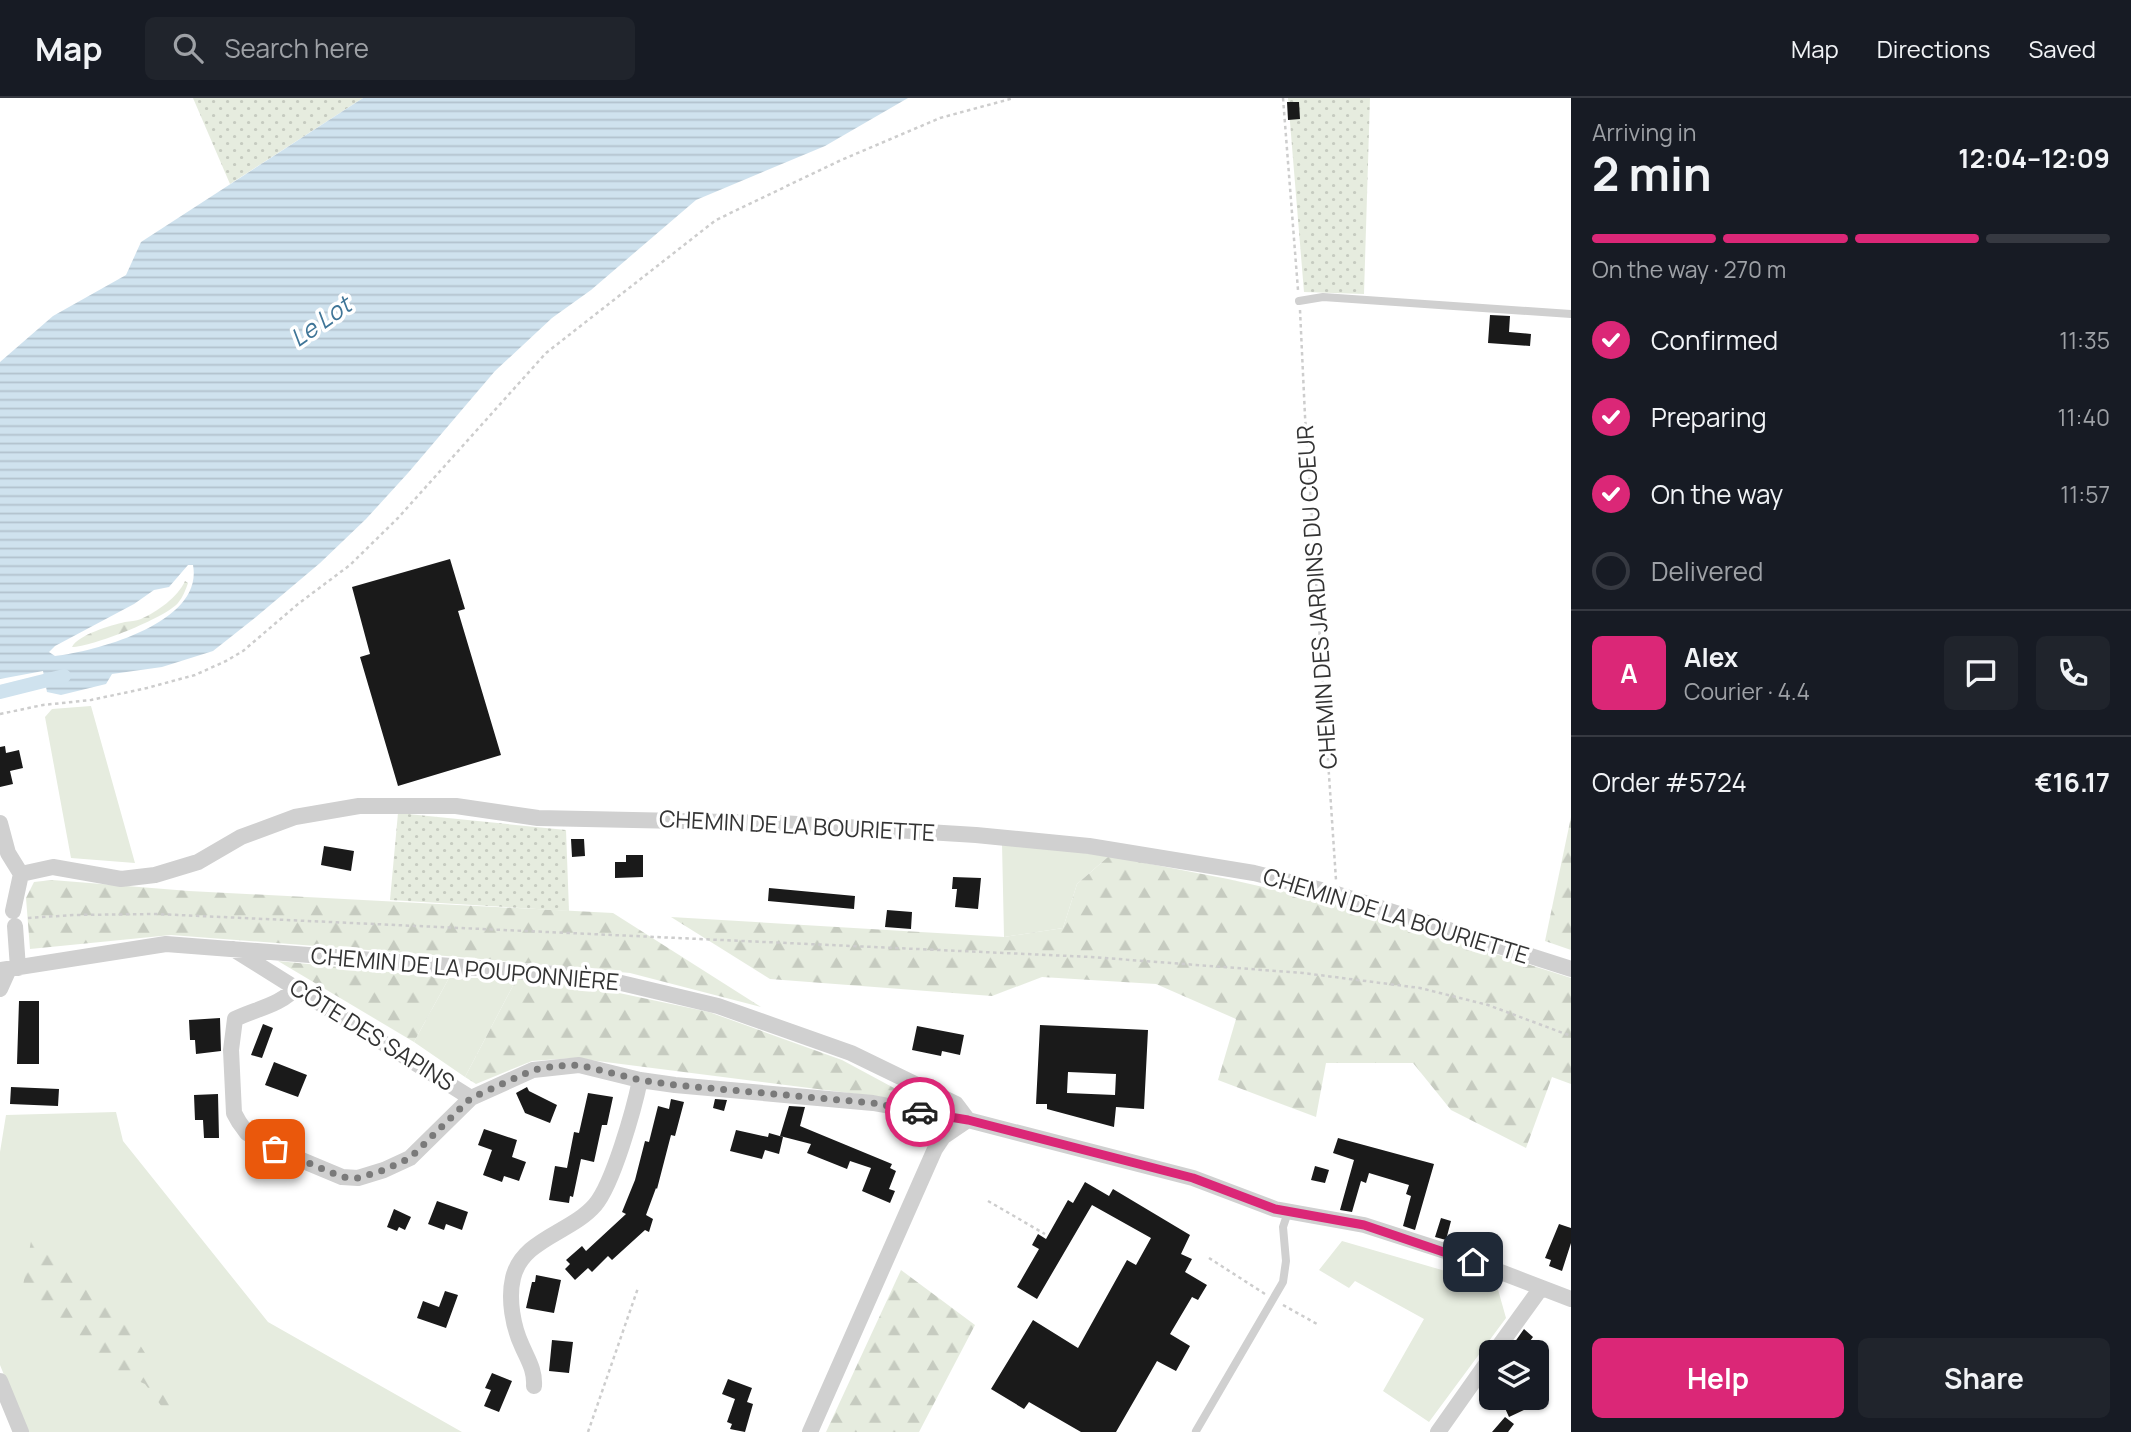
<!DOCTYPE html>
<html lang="en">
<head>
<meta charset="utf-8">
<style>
  :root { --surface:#171b24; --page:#20242c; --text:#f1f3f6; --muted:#9ea1a6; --line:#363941; --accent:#db2777 }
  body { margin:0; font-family:Manrope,sans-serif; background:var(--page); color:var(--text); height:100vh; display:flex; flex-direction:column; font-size:26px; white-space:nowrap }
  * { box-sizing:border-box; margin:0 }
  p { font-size:23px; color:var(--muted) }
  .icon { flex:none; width:38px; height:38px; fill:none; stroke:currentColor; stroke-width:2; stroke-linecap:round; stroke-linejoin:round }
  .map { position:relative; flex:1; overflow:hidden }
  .side { display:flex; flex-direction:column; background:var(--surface); width:560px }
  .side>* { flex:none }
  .fabs { position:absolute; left:1479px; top:1242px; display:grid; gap:14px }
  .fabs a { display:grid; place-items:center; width:70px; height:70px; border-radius:10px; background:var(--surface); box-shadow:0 2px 5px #0004; font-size:35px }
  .pin { position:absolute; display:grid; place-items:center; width:60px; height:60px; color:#fff; margin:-30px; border-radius:14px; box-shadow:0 4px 10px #0006 }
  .courier { position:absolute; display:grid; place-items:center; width:70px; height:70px; margin:-35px; border:5px solid #db2777; border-radius:50%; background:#fff; color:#222; box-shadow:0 2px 9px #0007 }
  .overview em { font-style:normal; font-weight:700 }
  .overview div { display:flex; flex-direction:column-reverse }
  .overview { display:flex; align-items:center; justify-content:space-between; height:119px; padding:0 21px }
  h1 { font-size:46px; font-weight:700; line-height:52px }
  .bar { display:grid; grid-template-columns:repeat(4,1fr); gap:10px 7px; align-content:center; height:84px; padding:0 21px }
  .bar i { height:9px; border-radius:5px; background:var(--line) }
  .bar .active { background:var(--accent) }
  .bar p { grid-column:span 4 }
  .line { display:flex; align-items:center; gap:18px; padding:0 21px; border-top:2px solid var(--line) }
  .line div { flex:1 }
  .round { display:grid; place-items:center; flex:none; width:74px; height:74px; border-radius:10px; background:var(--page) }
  ol { padding:0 21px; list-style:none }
  li { display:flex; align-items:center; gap:21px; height:77px }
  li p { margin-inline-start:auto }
  li .icon { padding:7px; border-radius:50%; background:var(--accent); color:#fff; stroke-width:4 }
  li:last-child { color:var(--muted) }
  li i { width:38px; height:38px; border:4px solid var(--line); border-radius:50% }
  .action { display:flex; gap:14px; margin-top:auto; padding:14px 21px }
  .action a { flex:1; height:80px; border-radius:10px; background:var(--accent); color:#fff; font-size:28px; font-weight:700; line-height:80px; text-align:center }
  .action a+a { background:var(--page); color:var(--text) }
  header { display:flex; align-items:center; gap:42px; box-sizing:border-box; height:98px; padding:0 35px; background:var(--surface); border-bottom:2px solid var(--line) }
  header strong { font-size:33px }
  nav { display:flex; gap:38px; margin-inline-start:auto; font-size:24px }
  .search { width:490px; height:63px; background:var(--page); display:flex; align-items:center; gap:18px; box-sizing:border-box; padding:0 24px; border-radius:10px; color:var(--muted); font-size:26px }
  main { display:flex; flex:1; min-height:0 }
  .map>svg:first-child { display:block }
  .green { fill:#e6ecdf }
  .forest { fill:url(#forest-firs) }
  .garden { fill:url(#garden-dots) }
  .water { fill:url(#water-rules); fill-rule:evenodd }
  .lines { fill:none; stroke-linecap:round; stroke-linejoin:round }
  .canal { stroke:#cfe2ee; stroke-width:14 }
  .building { fill:#1a1a1a; fill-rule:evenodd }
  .path { stroke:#cdcdcd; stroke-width:2.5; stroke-dasharray:3.5 3.5; stroke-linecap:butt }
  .lane { stroke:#d0d0d0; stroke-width:8 }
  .street { stroke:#d0d0d0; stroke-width:16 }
  .done { stroke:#7a7a7a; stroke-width:7; stroke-dasharray:0 12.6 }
  .route { stroke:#db2777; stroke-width:9 }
  .labels { text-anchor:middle; stroke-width:7; stroke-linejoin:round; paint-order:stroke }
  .street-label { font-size:23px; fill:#333; stroke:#fff }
  .water-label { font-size:24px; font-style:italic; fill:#3f7597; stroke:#fff }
</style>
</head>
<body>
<header>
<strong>Map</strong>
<div class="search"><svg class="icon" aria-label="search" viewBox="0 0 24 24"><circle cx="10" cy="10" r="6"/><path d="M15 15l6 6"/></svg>Search here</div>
<nav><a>Map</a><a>Directions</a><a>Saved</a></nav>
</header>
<main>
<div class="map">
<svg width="1571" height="1334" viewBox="0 0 1571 1334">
  <defs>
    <pattern id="forest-firs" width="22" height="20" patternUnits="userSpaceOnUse" patternTransform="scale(1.75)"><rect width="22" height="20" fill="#e6ecdf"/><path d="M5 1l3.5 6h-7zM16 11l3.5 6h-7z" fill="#c6cbc0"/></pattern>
    <pattern id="garden-dots" width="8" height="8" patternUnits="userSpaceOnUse" patternTransform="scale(1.75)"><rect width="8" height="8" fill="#e6ecdf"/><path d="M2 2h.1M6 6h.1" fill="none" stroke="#c6cbc0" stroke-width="1.8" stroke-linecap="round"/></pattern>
    <pattern id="water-rules" width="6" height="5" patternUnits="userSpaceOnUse" patternTransform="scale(1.75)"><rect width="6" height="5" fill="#cfe2ee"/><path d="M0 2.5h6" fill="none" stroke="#b2c2cd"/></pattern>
  </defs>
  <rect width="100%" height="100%" fill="#fff"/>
  <path class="green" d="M91 608 135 765 71 760 45 619 52 611Z
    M1002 745 1109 758 1077 786 1063 830 1004 839Z
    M449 880H517L465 979 414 944Z
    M116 1014 123 1043 268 1224 462 1334H27L0 1267V1054L6 1017Z
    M1342 1143 1497 1188 1506 1220 1429 1324 1383 1293 1424 1221 1355 1183 1349 1190 1319 1172Z"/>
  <path class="forest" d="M185 483 188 485C186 491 183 499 178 505 165 520 92 549 72 549 78 537 111 527 125 524 130 523 136 523 141 521 157 514 178 499 185 483Z
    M1571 719V852L1545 843Z
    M1109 758 1228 781 1339 806 1571 880V986L1552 979 1526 1050 1451 1012 1413 965H1326L1316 1019 1218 982 1236 921 1156 886 1042 879 992 898 770 881 671 819 1004 839 1063 830 1077 786Z
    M52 782 189 793 613 815 761 909 630 875 459 859 171 837 30 851 26 800 34 784Z
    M278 863 449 880 414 944Z
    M517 880 586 888 709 914 842 962 920 1004 574 960 532 963 476 986 465 979Z
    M33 1132 125 1223 175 1303 165 1313 145 1286 95 1264 74 1231 21 1199Z
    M901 1172 975 1227 919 1334H826Z"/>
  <path class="garden" d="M193 0H363L230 86Z
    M1288 0H1370L1364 196 1304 194Z
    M398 715 566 732 569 813 390 802Z"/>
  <path class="water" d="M363 0H908L825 48 696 102 591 192 552 220 495 273 408 375 366 421 320 465 256 519 213 553 162 569 112 576 106 586 61 597 47 594 43 573 0 581V264L53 218 126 177 141 144ZM188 467H193C204 525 96 553 55 558L49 554 55 548 134 506 154 492 169 489Z"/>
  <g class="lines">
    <path class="canal" d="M0 594 64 578"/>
  </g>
  <path class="building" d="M1287 4H1299L1300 21 1288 22Z
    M1490 217 1510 218 1509 234 1531 236 1530 248 1488 245Z
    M450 461 465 511 458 513 501 657 398 688 360 559 370 556 352 489Z
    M5 648 6 655 19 652 23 670 10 673 13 686 0 689V649Z
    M571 741H584L585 758 572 759Z
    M324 748 354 753 351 773 321 767Z
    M626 757H643V779L615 780V764H626Z
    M953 779 981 780 978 811 955 809 957 791H952Z
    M769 790 855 798 854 811 768 803Z
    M887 812 912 814 911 831 885 829Z
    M19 903H39V966H17Z
    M220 920 221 953 196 956 195 942H190L189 922Z
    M263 926 273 930 262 960 251 957Z
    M1040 927 1148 932 1144 1011 1116 1009 1114 1029 1047 1011V1006H1036ZM1068 974 1116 976 1115 997 1067 995Z
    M917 928 964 937 960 957 942 953 941 958 912 952Z
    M274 964 307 977 298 999 265 987Z
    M11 989 59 991 58 1008 10 1006Z
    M527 989 529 993 557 1007 550 1025 525 1015 516 995Z
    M588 995 613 999 607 1027H602L594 1064 581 1061 573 1099 570 1098 569 1105 549 1102 555 1068 567 1070 574 1034 579 1035Z
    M218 996 219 1040H204L203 1022H195L194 997Z
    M671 1001 684 1004 675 1038 671 1037 657 1091 656 1090 646 1117 653 1121 649 1134 645 1132 612 1162 608 1158 592 1174 588 1170 575 1182 565 1171 570 1166 566 1162 582 1148 586 1153 626 1116 622 1114 635 1082 645 1043 649 1044 658 1008 669 1011Z
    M715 1001 727 1002 724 1013 713 1010Z
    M789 1008 805 1009 800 1028 892 1066 890 1070 896 1073 889 1091 895 1093 890 1105 862 1093 871 1070 850 1063 847 1071 807 1055 811 1046 780 1038Z
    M484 1031 517 1042 512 1059 526 1064 519 1083 504 1078 502 1084 483 1077 492 1052 478 1047Z
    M736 1032 768 1039 769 1035 783 1039 779 1056 765 1052 762 1061 730 1053Z
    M1338 1040 1434 1066 1415 1132 1403 1128 1411 1098 1406 1096 1409 1087 1369 1075 1366 1085 1361 1083 1352 1114 1340 1112 1354 1062 1333 1055Z
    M1315 1068 1329 1072 1325 1085 1311 1082Z
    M1085 1084 1109 1098 1113 1091 1190 1137 1181 1156 1192 1161 1185 1174 1207 1187 1198 1202 1192 1199 1170 1236 1190 1248 1176 1273 1157 1263 1116 1334H1081L1029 1304 1024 1311 991 1291 1033 1222 1078 1250 1127 1162 1136 1167 1151 1140 1092 1107 1037 1201 1017 1189 1039 1151 1032 1147 1038 1136 1046 1141 1068 1102 1073 1105Z
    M437 1103 468 1114 462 1132 446 1126 444 1132 428 1126Z
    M394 1111 411 1119 405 1132 399 1129 397 1133 387 1129Z
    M1441 1120 1451 1123 1446 1142 1435 1139Z
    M1559 1126 1571 1130V1145L1562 1173 1549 1168 1551 1162 1545 1160Z
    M536 1177 561 1182 554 1215 526 1210 532 1184H535Z
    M445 1193 458 1197 446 1230 417 1220 423 1203 439 1209Z
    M1524 1231 1533 1239 1521 1255H1507Z
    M552 1242 573 1244 569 1275 549 1273Z
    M492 1275 512 1283 499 1314 484 1308 491 1292 485 1290Z
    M728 1281 752 1290 747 1304 753 1306 745 1334 730 1331 732 1326 727 1324 735 1301 722 1296Z
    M1522 1301 1526 1311 1509 1319 1504 1308Z
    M1505 1319 1514 1326 1508 1334H1492Z"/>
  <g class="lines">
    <path class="path" d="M1283 0 1298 192
      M1300 212 1305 318 1336 782
      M0 616 43 607 91 602 147 590 195 577 226 563 243 553 298 506 350 467 398 420 546 255 716 122 839 63 940 20 1014 0
      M28 820 73 817 156 816 1091 859 1303 875 1420 890 1488 907 1571 938
      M988 1103 1045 1136
      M1209 1160 1265 1196
      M1283 1207 1317 1226
      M588 1334 638 1190"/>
    <path class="lane" d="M1299 203 1323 199 1571 216
      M1196 1333 1283 1184 1286 1163 1283 1129 1288 1114"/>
    <path class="street" d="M0 725 8 755 21 776 13 813
      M21 776 53 769 121 781 155 777 198 764 241 739 295 719 359 708H456L538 720 781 725 976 737 1089 748 1254 775 1337 796 1571 871
      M15 828 18 870
      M233 851 471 1000 533 972 579 967 640 982 675 987 873 1005 968 1022 1193 1080 1275 1111 1364 1127 1451 1155 1571 1201
      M0 872 166 846 596 879 718 908 851 955 956 1006 968 1022
      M296 889C282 907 255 911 235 921L231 952 234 1015 239 1024 247 1035 275 1051 342 1079 358 1080 384 1072 410 1060 471 1000
      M0 891 9 871
      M1494 1255 1541 1190
      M0 1283 21 1334
      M534 1288C535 1272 528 1262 522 1248 513 1229 508 1201 513 1180 522 1141 571 1135 595 1107 613 1086 634 1011 640 982
      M810 1334 935 1051 943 1039 968 1022
      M1438 1334 1491 1259"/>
  </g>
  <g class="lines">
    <path class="done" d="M275 1051 342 1079 358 1080 384 1072 410 1060 471 1000 533 972 556 968 579 967 640 982 675 987 873 1005 920 1014"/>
    <path class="route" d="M920 1014 968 1022 1193 1080 1275 1111 1364 1127 1473 1164"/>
  </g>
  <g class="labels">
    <g class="street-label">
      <text transform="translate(1317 499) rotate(-94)" y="8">CHEMIN DES JARDINS DU COEUR</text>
      <text transform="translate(797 728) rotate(3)" y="8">CHEMIN DE LA BOURIETTE</text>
      <text transform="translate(1396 818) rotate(17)" y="8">CHEMIN DE LA BOURIETTE</text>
      <text transform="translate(465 871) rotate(5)" y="8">CHEMIN DE LA POUPONNIÈRE</text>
      <text transform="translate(372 937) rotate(32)" y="8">CÔTE DES SAPINS</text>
    </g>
    <g class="water-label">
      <text transform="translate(321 224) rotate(-35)" y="8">Le Lot</text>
    </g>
  </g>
</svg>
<div class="fabs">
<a><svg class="icon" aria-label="layers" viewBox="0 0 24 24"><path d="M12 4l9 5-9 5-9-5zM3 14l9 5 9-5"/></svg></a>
</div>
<div class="pin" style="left:275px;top:1051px;background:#ea580c"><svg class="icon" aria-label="bag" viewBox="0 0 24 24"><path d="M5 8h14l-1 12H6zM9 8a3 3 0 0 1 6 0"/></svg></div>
<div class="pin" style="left:1473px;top:1164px;background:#1f2937"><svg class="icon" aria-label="home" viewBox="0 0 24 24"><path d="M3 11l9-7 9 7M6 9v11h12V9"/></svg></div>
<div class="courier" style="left:920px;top:1014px"><svg class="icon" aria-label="car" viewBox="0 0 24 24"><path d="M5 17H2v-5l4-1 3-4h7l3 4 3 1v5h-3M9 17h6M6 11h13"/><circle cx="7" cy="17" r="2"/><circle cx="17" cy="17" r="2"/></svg></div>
</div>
<section class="side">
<div class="overview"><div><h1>2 min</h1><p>Arriving in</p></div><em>12:04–12:09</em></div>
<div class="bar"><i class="active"></i><i class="active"></i><i class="active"></i><i></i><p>On the way · 270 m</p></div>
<ol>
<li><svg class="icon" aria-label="check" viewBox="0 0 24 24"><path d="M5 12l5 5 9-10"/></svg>Confirmed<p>11:35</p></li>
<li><svg class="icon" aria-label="check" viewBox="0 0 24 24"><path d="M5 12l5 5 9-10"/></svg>Preparing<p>11:40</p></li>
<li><svg class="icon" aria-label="check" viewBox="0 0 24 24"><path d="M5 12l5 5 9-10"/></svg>On the way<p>11:57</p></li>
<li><i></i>Delivered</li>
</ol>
<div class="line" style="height:126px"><b class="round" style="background:var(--accent);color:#fff">A</b><div><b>Alex</b><p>Courier · 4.4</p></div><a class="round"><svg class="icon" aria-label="chat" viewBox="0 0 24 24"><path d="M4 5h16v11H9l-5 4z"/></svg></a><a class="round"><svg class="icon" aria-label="phone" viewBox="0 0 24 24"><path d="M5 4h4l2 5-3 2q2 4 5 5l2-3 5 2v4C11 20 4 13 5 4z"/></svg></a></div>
<div class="line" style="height:91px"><div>Order #5724</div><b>€16.17</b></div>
<div class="action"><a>Help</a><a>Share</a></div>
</section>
</main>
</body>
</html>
